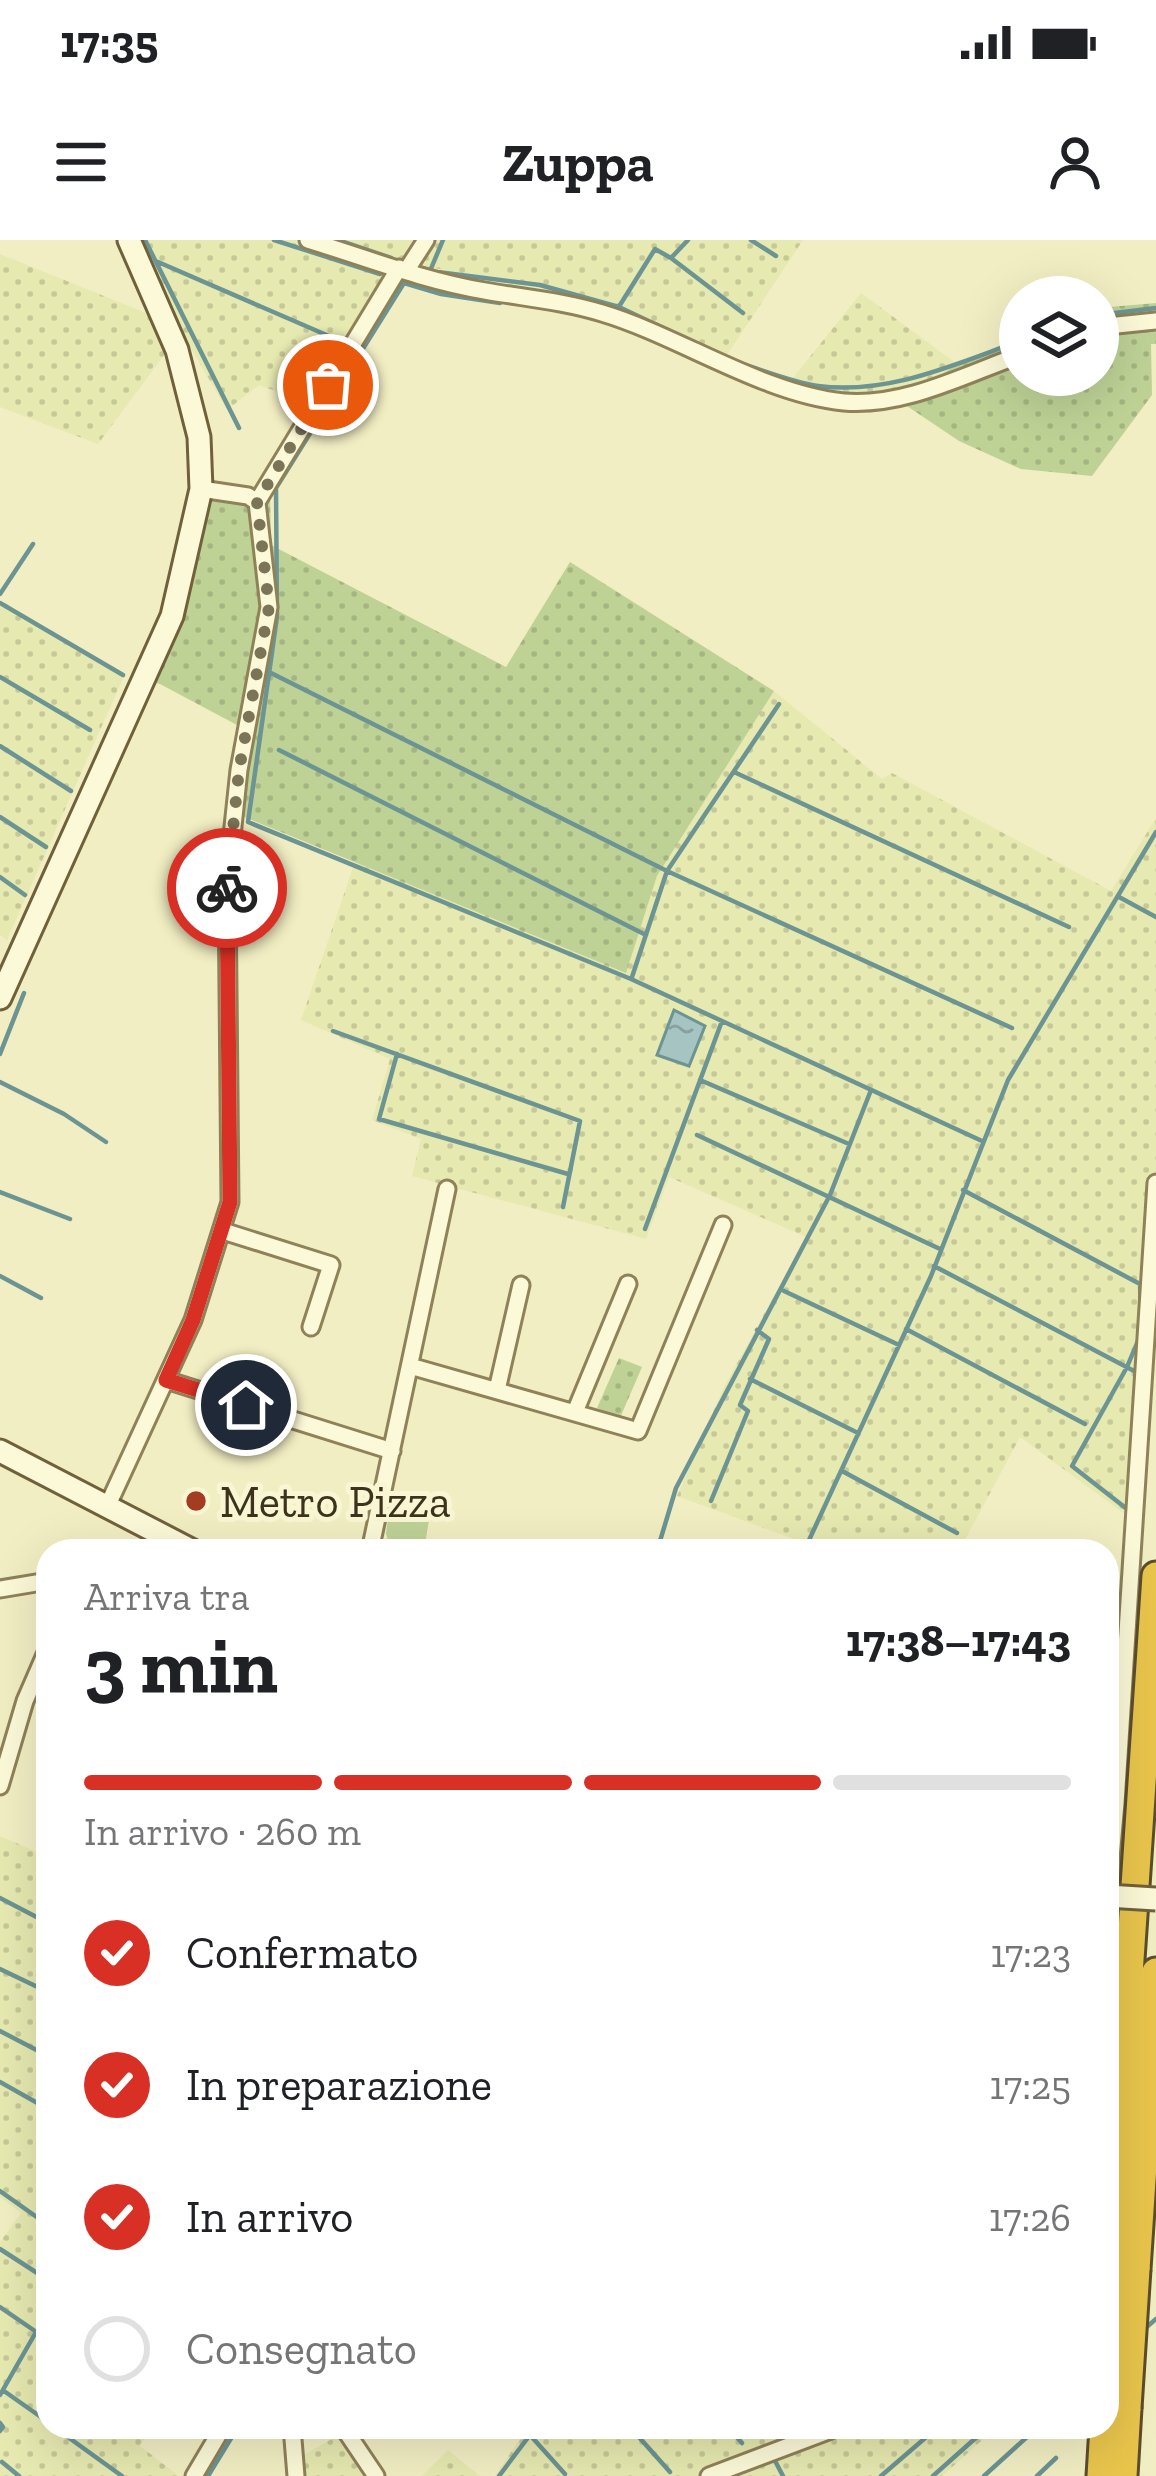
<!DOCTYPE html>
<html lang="it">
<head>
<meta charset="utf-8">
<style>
  :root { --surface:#fff; --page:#f6f6f6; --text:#202124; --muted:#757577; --line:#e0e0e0; --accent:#d93025 }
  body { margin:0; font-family:"Zilla Slab",serif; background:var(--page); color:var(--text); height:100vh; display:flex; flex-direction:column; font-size:45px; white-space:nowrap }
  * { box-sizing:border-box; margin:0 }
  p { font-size:39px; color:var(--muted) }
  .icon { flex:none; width:66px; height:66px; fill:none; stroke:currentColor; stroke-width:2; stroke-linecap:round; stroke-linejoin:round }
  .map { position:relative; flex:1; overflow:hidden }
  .panel { position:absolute; left:36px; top:1299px; width:1083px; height:900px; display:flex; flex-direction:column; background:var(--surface); border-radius:36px; box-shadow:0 12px 48px #0002 }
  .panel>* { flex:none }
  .controls { position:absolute; left:999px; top:36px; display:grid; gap:24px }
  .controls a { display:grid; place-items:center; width:120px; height:120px; border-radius:50%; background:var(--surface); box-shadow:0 12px 48px #0002; font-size:60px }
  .pin { position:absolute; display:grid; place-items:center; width:102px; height:102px; color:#fff; margin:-51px; border:6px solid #fff; border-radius:50%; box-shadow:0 3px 12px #0007 }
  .courier { position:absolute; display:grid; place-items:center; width:120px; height:120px; margin:-60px; border:9px solid #d93025; border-radius:50%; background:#fff; color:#222; box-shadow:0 3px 15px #0007 }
  .overview em { font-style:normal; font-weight:700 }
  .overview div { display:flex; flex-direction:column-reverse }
  .overview { display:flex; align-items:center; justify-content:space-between; height:204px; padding:0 48px }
  h1 { font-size:78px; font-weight:700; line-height:90px }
  .bar { display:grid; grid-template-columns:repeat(4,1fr); gap:18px 12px; align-content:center; height:144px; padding:0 48px }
  .bar i { height:15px; border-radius:9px; background:var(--line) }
  .bar .current { background:var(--accent) }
  .bar p { grid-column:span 4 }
  ol { padding:0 48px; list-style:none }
  li { display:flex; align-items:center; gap:36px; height:132px }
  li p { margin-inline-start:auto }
  li .icon { padding:12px; border-radius:50%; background:var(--accent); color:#fff; stroke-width:4 }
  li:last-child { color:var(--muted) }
  li i { width:66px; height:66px; border:6px solid var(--line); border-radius:50% }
  .status { display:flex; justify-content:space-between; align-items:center; height:84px; padding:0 60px; background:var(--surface); direction:ltr }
  .status svg { height:33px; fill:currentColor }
  header { display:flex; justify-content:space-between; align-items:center; height:156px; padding:0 48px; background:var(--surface); font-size:54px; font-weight:700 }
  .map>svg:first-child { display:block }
  .farmland { fill:url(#farmland-dots) }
  .grass { fill:url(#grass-dots) }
  .park { fill:#bed296 }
  .water { fill:url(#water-ripples); stroke:#6b9493; stroke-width:3 }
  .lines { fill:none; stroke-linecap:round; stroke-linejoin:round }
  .stream { stroke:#6b9493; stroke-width:4.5 }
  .minor-casing { stroke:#8f8158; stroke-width:21 }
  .secondary-casing { stroke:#71613b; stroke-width:27 }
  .motorway-casing { stroke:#5c4d2c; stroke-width:33 }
  .minor { stroke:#fcf9d8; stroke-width:15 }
  .secondary { stroke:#fcf9d8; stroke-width:21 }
  .motorway { stroke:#e9c54c; stroke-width:27 }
  .secondary-bridge-casing { stroke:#71613b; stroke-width:27; stroke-linecap:butt }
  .motorway-bridge-casing { stroke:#5c4d2c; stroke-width:33; stroke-linecap:butt }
  .secondary-bridge { stroke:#fcf9d8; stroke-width:21 }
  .motorway-bridge { stroke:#e9c54c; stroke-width:27 }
  .done { stroke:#7c7457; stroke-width:12; stroke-dasharray:0 21.6 }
  .route { stroke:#d93025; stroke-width:15 }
  .poi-dot { fill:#a43c22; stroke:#f9f6d4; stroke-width:4.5 }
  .labels { text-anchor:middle; stroke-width:10; stroke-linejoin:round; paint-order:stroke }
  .poi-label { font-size:45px; fill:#3d331d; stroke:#f9f6d4; text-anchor:start }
</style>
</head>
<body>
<div class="status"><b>17:35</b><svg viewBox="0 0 49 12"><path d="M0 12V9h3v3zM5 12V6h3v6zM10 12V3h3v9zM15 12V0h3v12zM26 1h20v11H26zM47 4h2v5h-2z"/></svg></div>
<header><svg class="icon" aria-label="menu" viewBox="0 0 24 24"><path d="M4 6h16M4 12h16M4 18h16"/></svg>Zuppa<svg class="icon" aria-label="person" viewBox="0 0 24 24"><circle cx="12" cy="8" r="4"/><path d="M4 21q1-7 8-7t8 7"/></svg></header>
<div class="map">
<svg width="1156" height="2236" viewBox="0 0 1156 2236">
  <defs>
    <pattern id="farmland-dots" width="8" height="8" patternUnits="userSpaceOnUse" patternTransform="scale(3)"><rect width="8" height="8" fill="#e6e9b0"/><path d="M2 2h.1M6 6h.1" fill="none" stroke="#c6c897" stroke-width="1.8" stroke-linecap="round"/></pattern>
    <pattern id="grass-dots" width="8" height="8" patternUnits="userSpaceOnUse" patternTransform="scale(3)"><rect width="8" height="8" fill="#bed296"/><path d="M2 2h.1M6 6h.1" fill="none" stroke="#a4b581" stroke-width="1.8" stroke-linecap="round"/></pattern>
    <pattern id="water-ripples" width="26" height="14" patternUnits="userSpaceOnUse" patternTransform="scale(3)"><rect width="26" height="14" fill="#a6c5c2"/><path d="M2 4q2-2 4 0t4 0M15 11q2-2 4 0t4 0" fill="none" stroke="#88a19d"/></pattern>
  </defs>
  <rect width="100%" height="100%" fill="#f2eec3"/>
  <path class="farmland" d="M139 0H803L727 115 613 70 536 47 402 22 320 167 259 145 227 170 186 100Z
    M0 14 146 73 165 114 98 204 0 167Z
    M861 53 957 124 901 162 781 153Z
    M0 360 125 434 7 700 0 695Z
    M774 451 882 539 892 533 1111 651 1156 578V1080L1141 1286 1020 1197 959 1311H796L799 1301 677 1256 723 1149 806 997 669 937 646 999 412 936 421 899 372 880 390 819 301 780 355 622 626 732 657 636Z
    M0 1596 48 1617V2187H151L140 2206 179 2236H0V2002L21 1973 0 1957Z
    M528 2187H997L942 2236H495Z
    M337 2196 363 2236H302L300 2217Z
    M448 2210 480 2236H422Z"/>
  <path class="grass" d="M1156 63V104H1151L1152 155 1092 236 1021 229 959 201 901 162 957 124 1020 99V135H1098V68Z
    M216 244 270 248 271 305 506 427 570 322 774 451 657 636 626 733 242 576 252 493 160 444 136 438Z
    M619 1118 642 1127 620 1178 597 1168Z"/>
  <path class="park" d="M391 1259 431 1267 424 1311 390 1308 386 1293Z"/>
  <path class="water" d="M674 770 705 786 689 826 657 815Z"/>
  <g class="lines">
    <path class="stream" d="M145 0 239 188
      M274 0 380 34
      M338 0 391 18
      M443 0 430 31 540 45 619 67 693 102
      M751 0 776 16
      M671 18 743 73
      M158 22 345 103
      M500 63 441 54 404 43 276 248 277 377 248 582 631 739 982 901
      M620 65 655 9 671 18 688 0
      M1098 75 1156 68
      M736 122C763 130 791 142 818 146 889 155 955 124 1020 101
      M0 354 33 304
      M0 363 123 435
      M267 431 667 631 1012 788
      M0 437 90 490
      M0 506 71 551
      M279 510 646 695
      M734 532 1069 687
      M0 577 46 607
      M0 637 25 655
      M1119 657 1156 677
      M632 737 667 631 779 464
      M333 791 580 881 563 967
      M0 814 24 753
      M397 814 379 879 568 934
      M700 840 849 904
      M0 842 64 874 106 902
      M697 895 940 1009
      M963 950 1140 1044 1141 1073
      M0 952 70 979
      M645 989 722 781
      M934 1026 1136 1132
      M0 1036 41 1058
      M784 1051 899 1105
      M906 1089 1085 1184
      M750 1139 858 1193
      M842 1231 957 1293
      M711 1261 748 1171 740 1165 769 1099 757 1090
      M1127 1269 1072 1226 1127 1127 1140 1096
      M657 1311 676 1248 830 955 871 850
      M804 1311 931 1036 1008 840 1156 592
      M0 1658 48 1683
      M0 1729 48 1752
      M1107 1741 1116 1674
      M0 1791 48 1816
      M0 1842 48 1869
      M0 1951 48 1985
      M0 2009 48 2040
      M0 2067 48 2100
      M1142 2091 1156 2079
      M4 2151 48 2182
      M0 2155 36 2092
      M0 2183 3 2187 0 2191
      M54 2187 122 2236
      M630 2187 670 2232
      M728 2187 742 2203
      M530 2195 565 2234
      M773 2217 783 2236
      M2 2222 19 2236
      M208 2236 238 2187
      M499 2236 536 2187
      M881 2236 938 2187
      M933 2236 988 2187
      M984 2236 1038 2187
      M1037 2236 1056 2218"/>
    <g class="minor-casing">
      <path id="minor" d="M308 0C366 18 425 41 485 51 525 58 563 61 602 73 679 96 763 154 844 162 904 167 964 135 1020 115
        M406 31 426 0
        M1098 87 1156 81
        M257 262 399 28
        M223 991 331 1025 311 1087
        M410 1126 638 1191 723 985
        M166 1140 392 1211
        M497 1150 521 1045
        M575 1172 628 1044
        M107 1267 193 1080 230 962 227 643 239 530 269 367 257 262 248 256 201 249
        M370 1311 447 949
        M0 1349 48 1341
        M0 1546 25 1461 48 1408
        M1107 1560 1116 1563 1156 943
        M1107 1662 1116 1563
        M292 2187 296 2236
        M343 2187 376 2236
        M194 2236 223 2187
        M709 2236 839 2187"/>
    </g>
    <g class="secondary-casing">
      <path id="secondary" d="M0 758 172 376 201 249 199 197 177 110 129 0
        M0 1211 193 1311"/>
    </g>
    <g class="motorway-casing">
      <path id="motorway" d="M1136 2029 1156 1732
        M1113 2033 1120 1867 1156 1336
        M1101 2236 1104 2187
        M1123 2236 1127 2168"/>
    </g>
    <use href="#minor" class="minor"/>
    <use href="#secondary" class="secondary"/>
    <use href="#motorway" class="motorway"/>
    <g class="secondary-bridge-casing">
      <path id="secondary-bridge" d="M1107 1656 1156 1659"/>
    </g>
    <g class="motorway-bridge-casing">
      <path id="motorway-bridge" d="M1107 2144 1113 2033
        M1127 2168 1136 2029"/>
    </g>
    <use href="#secondary-bridge" class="secondary-bridge"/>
    <use href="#motorway-bridge" class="motorway-bridge"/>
  </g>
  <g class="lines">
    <path class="done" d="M227 648 239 530 269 367 257 262 328 145"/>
    <path class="route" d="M227 648 230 962 193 1080 166 1140 246 1165"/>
  </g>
  <circle class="poi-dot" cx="196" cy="1261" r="12"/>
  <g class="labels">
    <g class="poi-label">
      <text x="220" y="1277">Metro Pizza</text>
    </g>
  </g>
</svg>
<div class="controls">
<a><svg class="icon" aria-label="layers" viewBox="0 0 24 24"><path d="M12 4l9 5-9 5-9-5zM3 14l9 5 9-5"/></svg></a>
</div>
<div class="pin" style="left:328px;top:145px;background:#ea580c"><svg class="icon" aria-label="bag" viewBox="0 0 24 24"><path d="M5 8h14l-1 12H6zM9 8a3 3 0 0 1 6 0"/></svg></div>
<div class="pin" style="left:246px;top:1165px;background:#1f2937"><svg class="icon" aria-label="home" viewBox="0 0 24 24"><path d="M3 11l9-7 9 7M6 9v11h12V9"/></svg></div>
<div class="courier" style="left:227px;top:648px"><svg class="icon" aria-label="bike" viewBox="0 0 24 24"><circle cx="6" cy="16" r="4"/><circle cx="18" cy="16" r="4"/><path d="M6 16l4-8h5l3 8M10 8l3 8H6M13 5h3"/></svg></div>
<section class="panel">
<div class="overview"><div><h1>3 min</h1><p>Arriva tra</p></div><em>17:38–17:43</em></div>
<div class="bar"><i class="current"></i><i class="current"></i><i class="current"></i><i></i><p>In arrivo · 260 m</p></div>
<ol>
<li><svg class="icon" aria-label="check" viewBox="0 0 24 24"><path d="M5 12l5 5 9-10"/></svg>Confermato<p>17:23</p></li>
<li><svg class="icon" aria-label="check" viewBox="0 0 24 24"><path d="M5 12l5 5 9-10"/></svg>In preparazione<p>17:25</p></li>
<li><svg class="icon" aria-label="check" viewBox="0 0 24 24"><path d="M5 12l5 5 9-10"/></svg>In arrivo<p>17:26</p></li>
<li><i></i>Consegnato</li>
</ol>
</section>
</div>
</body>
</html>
